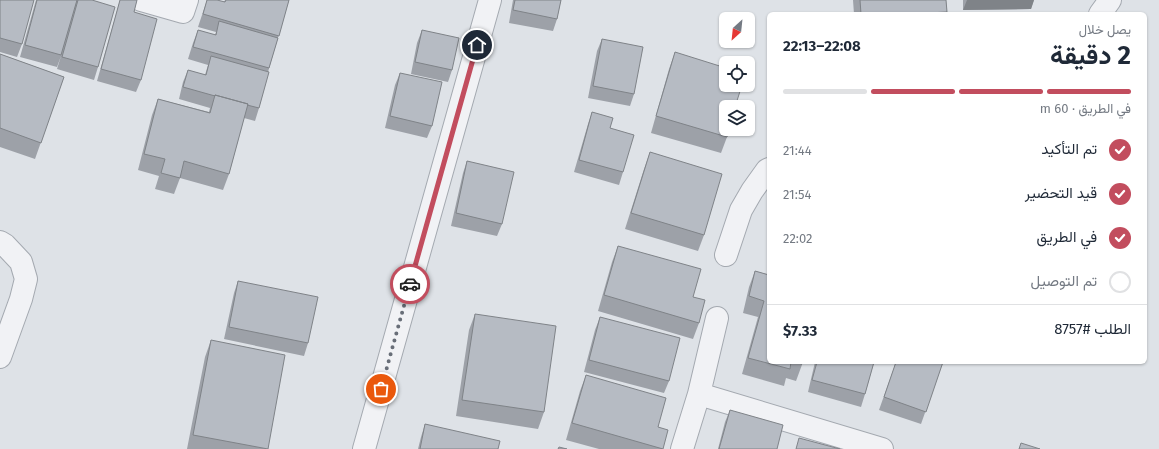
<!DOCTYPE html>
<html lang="ar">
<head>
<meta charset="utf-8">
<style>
  :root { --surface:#fff; --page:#f6f6f7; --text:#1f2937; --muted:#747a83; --line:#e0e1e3; --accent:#c24d5e }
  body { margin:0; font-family:"Fira Sans",Vazirmatn,sans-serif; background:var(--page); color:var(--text); direction:rtl; height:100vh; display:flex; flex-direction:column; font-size:15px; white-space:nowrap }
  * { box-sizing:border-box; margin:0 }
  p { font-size:13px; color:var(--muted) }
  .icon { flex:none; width:22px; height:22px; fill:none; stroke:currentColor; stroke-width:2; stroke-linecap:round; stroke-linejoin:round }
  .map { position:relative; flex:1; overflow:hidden; direction:ltr }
  .details { position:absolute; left:767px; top:12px; width:380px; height:352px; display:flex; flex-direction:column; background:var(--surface); border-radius:6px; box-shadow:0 1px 3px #0004; direction:rtl }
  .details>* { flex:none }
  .needle { width:26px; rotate:207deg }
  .buttons { position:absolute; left:719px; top:12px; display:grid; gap:8px }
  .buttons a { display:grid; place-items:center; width:36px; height:36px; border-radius:6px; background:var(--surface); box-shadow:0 1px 3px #0004; font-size:20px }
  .pin { position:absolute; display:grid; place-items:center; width:34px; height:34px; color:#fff; margin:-17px; border:2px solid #fff; border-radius:50%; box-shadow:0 1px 4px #0007 }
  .courier { position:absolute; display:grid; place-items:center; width:40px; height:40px; margin:-20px; border:3px solid #c24d5e; border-radius:50%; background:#fff; color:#222; box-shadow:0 1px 5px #0007 }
  .headline em { font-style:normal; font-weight:700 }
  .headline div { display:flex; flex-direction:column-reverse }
  .headline { display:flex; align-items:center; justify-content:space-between; height:68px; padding:0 16px }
  h1 { font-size:26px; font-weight:700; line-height:30px }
  .bar { display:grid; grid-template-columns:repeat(4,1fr); gap:6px 4px; align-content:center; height:48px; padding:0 16px }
  .bar i { height:5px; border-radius:3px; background:var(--line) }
  .bar .active { background:var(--accent) }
  .bar p { grid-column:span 4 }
  .line { display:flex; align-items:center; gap:10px; padding:0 16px; border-top:1px solid var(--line) }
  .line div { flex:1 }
  ol { padding:0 16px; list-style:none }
  li { display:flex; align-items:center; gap:12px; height:44px }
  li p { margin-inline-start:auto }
  li .icon { padding:4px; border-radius:50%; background:var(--accent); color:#fff; stroke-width:4 }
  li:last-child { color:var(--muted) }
  li i { width:22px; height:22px; border:2px solid var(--line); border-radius:50% }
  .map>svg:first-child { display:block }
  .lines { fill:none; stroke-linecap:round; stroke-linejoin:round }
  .minor-casing { stroke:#a4a9b0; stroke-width:24 }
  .minor { stroke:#f1f2f5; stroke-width:22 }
  .wall { fill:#9da1a8 }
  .shaded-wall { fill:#7f8388 }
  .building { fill:#b6bbc3; stroke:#7f8388 }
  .done { stroke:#686e78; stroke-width:4; stroke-dasharray:0 7.2 }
  .route { stroke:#c24d5e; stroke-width:5 }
</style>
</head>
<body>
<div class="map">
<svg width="1159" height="449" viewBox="0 0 1159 449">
  <rect width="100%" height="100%" fill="#dee2e7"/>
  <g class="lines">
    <g class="minor-casing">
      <path id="minor" d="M141 0 183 12 187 0
        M1100 14 1110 0
        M0 242 5 245 21 262 26 279 21 299 0 357
        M726 255 741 210 752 191 767 170 769 169
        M699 394 882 449
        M364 449 490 0
        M682 449 699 394 717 318"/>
    </g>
    <use href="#minor" class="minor"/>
  </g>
  <path class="wall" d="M0 0 22 44 17 57 0 52Z
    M36 0H92L98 67 94 80 57 69 61 56 57 67 20 57Z
    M120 0H137L134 12 141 80 136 92 97 81Z
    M207 0 224 2 225 0H289L268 72 259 108 255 121 244 118 229 174 223 190 180 178 174 194 155 189 159 176 138 170 152 115 158 99 209 112 210 108 179 99 183 82 188 70 205 75 208 65 188 59 193 43 198 30 215 35 216 32 198 27Z
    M513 0H561L557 19 553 31 509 23Z
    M853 0H946L947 12 946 14H854Z
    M963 0H1034L1031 9 963 10Z
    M422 30 452 70 448 82 411 74 417 43Z
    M602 39 634 94 630 106 588 98 597 51Z
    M675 52 727 137 721 153 651 133 669 69Z
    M0 54 64 77 35 159 0 147Z
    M400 73 432 126 427 138 385 128 395 85Z
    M592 112 610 128 623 172 619 185 574 172 588 124Z
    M650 152 704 235 698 251 625 229 644 169Z
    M467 161 502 224 497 236 451 226 463 173Z
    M618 246 693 297 699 323 693 339 598 311 612 262Z
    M755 271 769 275V362H803L796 381 786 378 784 386 742 374 758 317 743 313 749 287Z
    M238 281 308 343 304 356 224 339 234 293Z
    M475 314 544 412 538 429 456 416 469 330Z
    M600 317 669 381 664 393 584 372 595 330Z
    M211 340 268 449H187L205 357Z
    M815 362H874L865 394 861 407 808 392Z
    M896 362H943L921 424 879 410Z
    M586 375 658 427 663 449H599L566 440 580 391Z
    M730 410 777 449H718L725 422Z
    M425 424 498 449H418L421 437Z"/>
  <path class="shaded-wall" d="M967 0H1034L1031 9 963 10Z
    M947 12 946 14H910Z"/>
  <path class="building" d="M0 0H34L22 44 0 38Z
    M37 0H77L61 55 25 45Z
    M78 0H92L115 7 98 67 62 57Z
    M120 0H137L134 12 157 19 141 80 101 69Z
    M207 0H217L225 2 226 0H289L279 36 203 14Z
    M515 0H561L557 19 513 10Z
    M860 0H946L947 12 910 14H861Z
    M219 21 278 38 269 68 193 47 198 30 216 35Z
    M422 30 459 38 452 70 415 62Z
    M602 39 643 47 634 94 593 86Z
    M675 52 726 68V85H742L735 107H726V129H729L727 137 656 116Z
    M0 54 64 77 41 143 0 128Z
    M211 56 269 72 259 108 247 105 248 104 215 95V96L183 87 188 70 206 75Z
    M400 73 442 82 432 126 390 116Z
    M215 95 248 104 229 174 184 161 180 178 161 173 165 159 144 154 158 99 210 113Z
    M592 112 613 118 610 128 634 135 623 172 579 160Z
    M650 152 722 174 704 235 631 213Z
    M467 161 514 172 502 224 456 213Z
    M618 246 701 269 693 297 705 300 699 323 604 295Z
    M755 271 769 275V362H791L790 369 748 358 764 301 749 296Z
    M238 281 318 297 308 343 229 327Z
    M475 314 556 326 544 412 462 400Z
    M600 317 680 338 669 381 589 360Z
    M211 340 285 355 268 449 193 435Z
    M794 362H803L802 364Z
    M817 362H874L865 394 812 380Z
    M896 362H943L926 412 884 397Z
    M586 375 666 398 658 427 668 430 663 449 572 423Z
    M730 410 783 425 777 449H719Z
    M425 424 500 441 498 449H420Z
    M799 438 840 449H796Z
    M1021 443 1040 449H1019Z
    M559 447 567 449H558Z"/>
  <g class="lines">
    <path class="done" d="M381 389 410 284"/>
    <path class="route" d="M410 284 477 45"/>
  </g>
</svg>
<div class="buttons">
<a><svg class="needle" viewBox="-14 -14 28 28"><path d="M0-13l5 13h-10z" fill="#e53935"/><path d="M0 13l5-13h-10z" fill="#747a83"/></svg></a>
<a><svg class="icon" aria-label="locate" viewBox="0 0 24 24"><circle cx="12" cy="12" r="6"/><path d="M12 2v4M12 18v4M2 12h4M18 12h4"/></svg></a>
<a><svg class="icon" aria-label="layers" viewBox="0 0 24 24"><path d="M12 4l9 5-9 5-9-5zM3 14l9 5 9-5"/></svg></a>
</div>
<div class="pin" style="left:381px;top:389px;background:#ea580c"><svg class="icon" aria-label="bag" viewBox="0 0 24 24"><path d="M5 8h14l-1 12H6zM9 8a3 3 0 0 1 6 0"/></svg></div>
<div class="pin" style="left:477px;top:45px;background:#1f2937"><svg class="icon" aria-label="home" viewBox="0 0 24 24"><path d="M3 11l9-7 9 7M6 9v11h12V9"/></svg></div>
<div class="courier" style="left:410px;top:284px"><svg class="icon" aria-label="car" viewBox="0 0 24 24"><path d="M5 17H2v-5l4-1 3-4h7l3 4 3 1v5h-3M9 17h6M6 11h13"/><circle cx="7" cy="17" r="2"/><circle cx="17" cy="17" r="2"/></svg></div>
<section class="details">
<div class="headline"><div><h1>2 دقيقة</h1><p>يصل خلال</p></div><em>22:08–22:13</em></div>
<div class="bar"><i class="active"></i><i class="active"></i><i class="active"></i><i></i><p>في الطريق · 60 m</p></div>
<ol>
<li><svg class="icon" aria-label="check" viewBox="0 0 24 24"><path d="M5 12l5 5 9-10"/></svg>تم التأكيد<p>21:44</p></li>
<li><svg class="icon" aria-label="check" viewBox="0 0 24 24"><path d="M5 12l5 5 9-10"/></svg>قيد التحضير<p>21:54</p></li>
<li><svg class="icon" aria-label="check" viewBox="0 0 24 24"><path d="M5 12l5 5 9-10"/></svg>في الطريق<p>22:02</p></li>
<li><i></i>تم التوصيل</li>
</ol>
<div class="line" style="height:52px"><div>الطلب #8757</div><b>$7.33</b></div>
</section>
</div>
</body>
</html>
